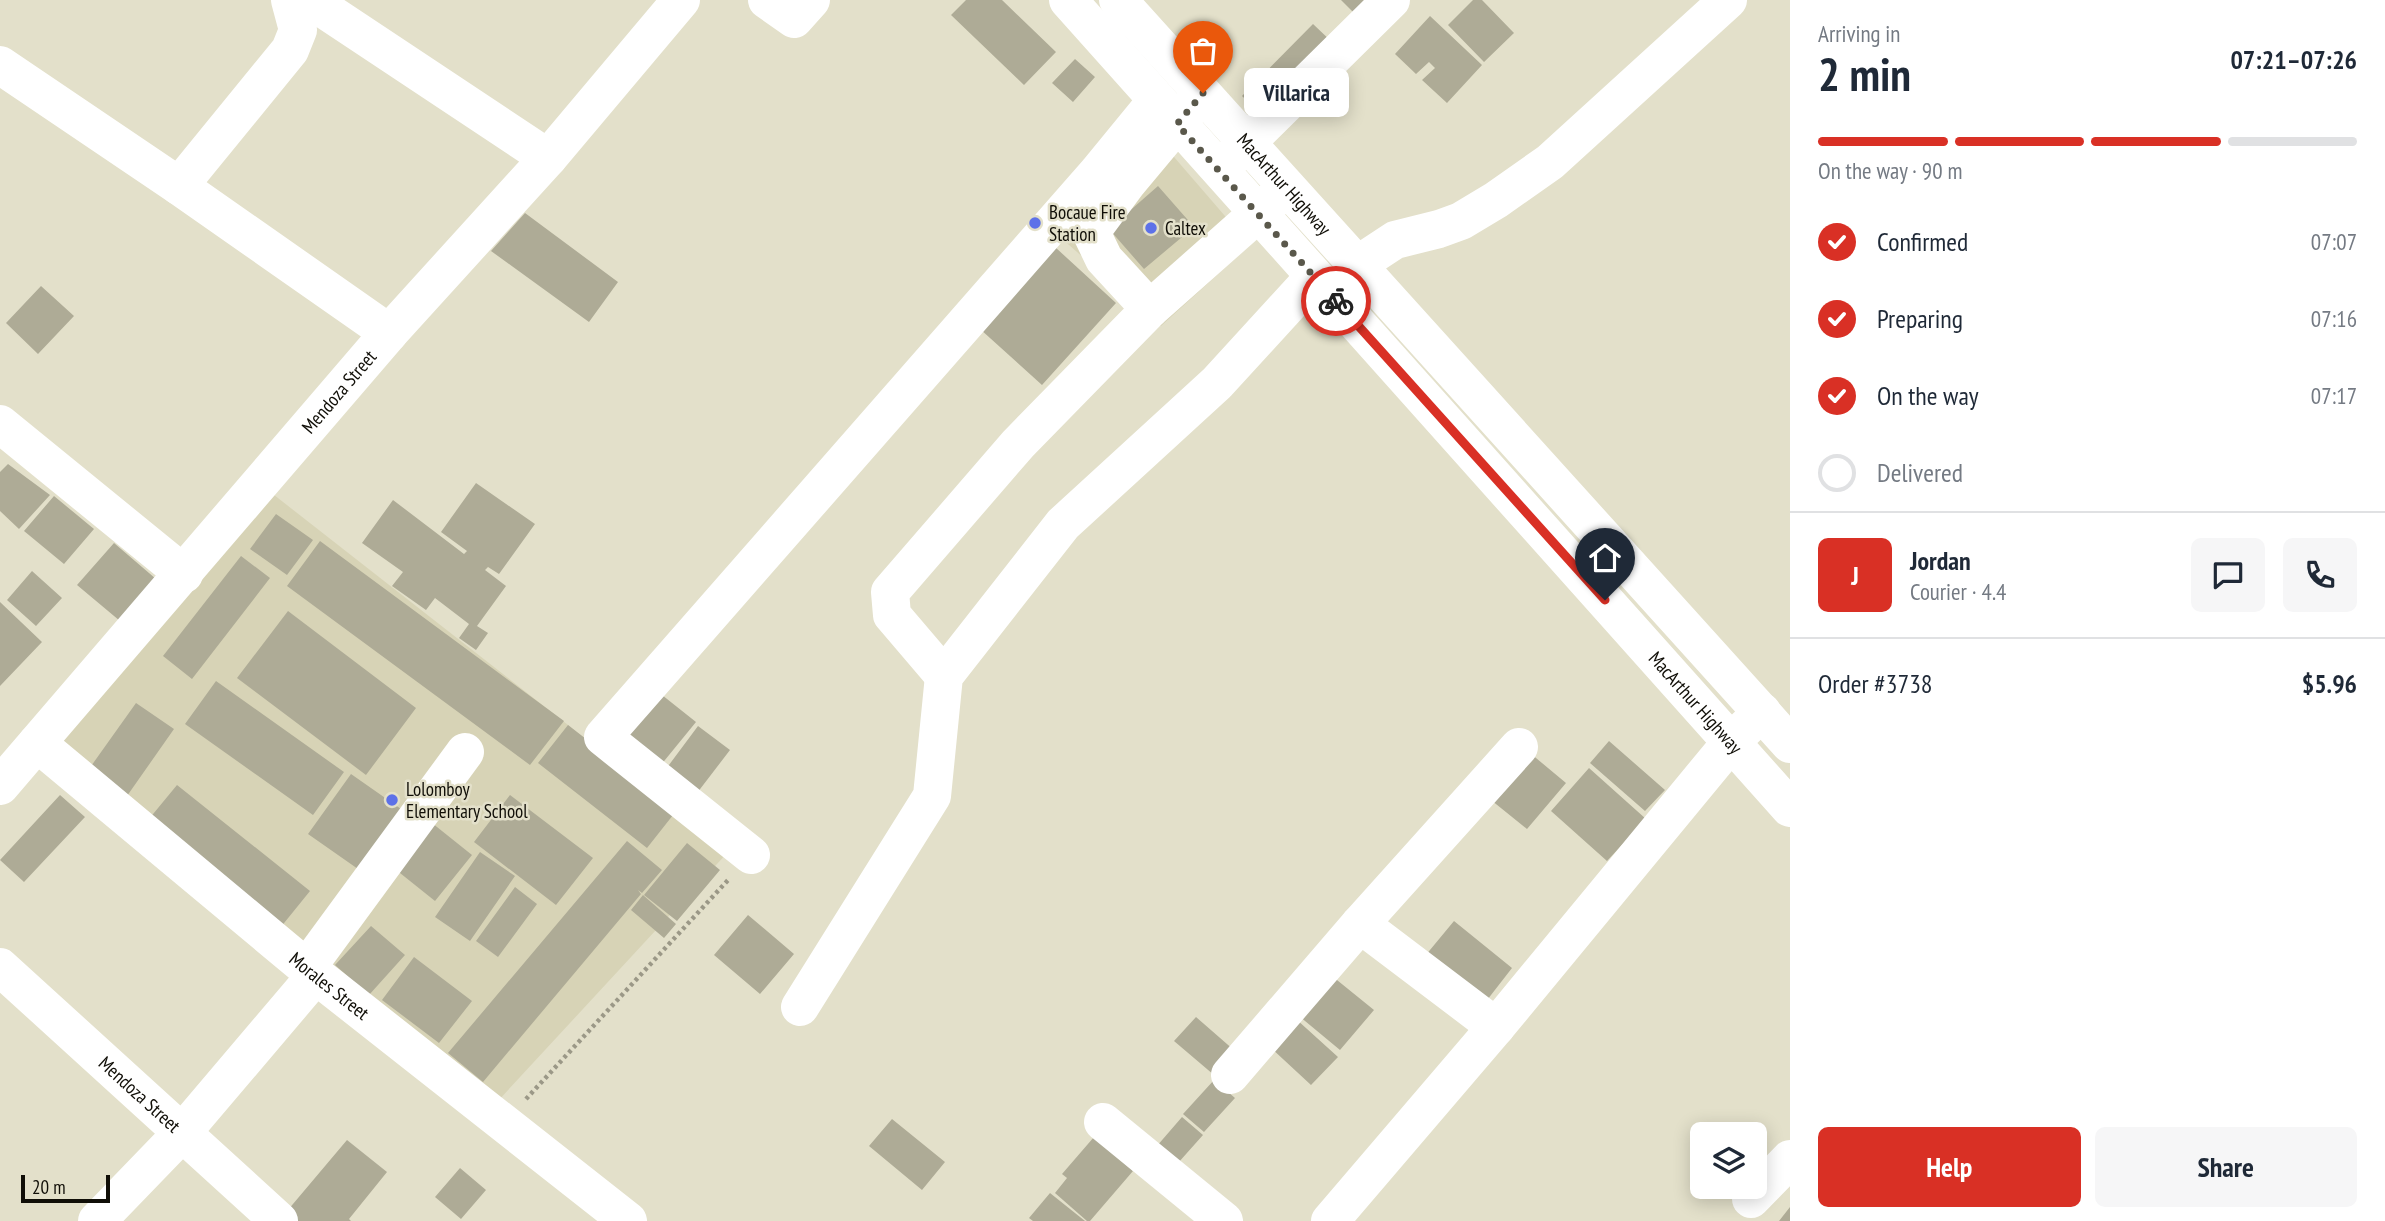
<!DOCTYPE html>
<html lang="en">
<head>
<meta charset="utf-8">
<style>
  :root { --surface:#fff; --page:#f6f6f7; --text:#1f2937; --muted:#747a83; --line:#e0e1e3; --accent:#d93025 }
  body { margin:0; font-family:"PT Sans Narrow",sans-serif; background:var(--page); color:var(--text); height:100vh; display:flex; flex-direction:column; font-size:26px; white-space:nowrap }
  * { box-sizing:border-box; margin:0 }
  p { font-size:23px; color:var(--muted) }
  .icon { flex:none; width:38px; height:38px; fill:none; stroke:currentColor; stroke-width:2; stroke-linecap:round; stroke-linejoin:round }
  .map { position:relative; flex:1; overflow:hidden }
  .sheet { display:flex; flex-direction:column; background:var(--surface); width:595px }
  .sheet>* { flex:none }
  .fabs { position:absolute; left:1690px; top:1122px; display:grid; gap:14px }
  .fabs a { display:grid; place-items:center; width:77px; height:77px; border-radius:10px; background:var(--surface); box-shadow:0 4px 18px #0003; font-size:35px }
  .scale { position:absolute; left:21px; bottom:18px; width:89px; box-sizing:border-box; padding-left:7px; border:4px solid #100e07; border-top:0; font-size:19px; line-height:24px; white-space:nowrap; color:#100e07; -webkit-text-stroke:5px #e3e0ca; paint-order:stroke }
  .pin { position:absolute; display:grid; place-items:center; width:60px; height:60px; color:#fff; margin:-72px -30px; border-radius:50% 50% 50% 0; rotate:-45deg; box-shadow:0 0 7px #0007 }
  .pin .icon { rotate:45deg }
  .courier { position:absolute; display:grid; place-items:center; width:70px; height:70px; margin:-35px; border:5px solid #d93025; border-radius:50%; background:#fff; color:#222; box-shadow:0 2px 9px #0007 }
  .bubble { position:absolute; height:49px; border-radius:10px; background:var(--surface); box-shadow:0 4px 18px #0003; font-size:23px; font-weight:600; line-height:49px; text-align:center }
  .overview em { font-style:normal; font-weight:600 }
  .overview div { display:flex; flex-direction:column-reverse }
  .overview { display:flex; align-items:center; justify-content:space-between; height:119px; padding:0 28px }
  h1 { font-size:46px; font-weight:600; line-height:52px }
  .bar { display:grid; grid-template-columns:repeat(4,1fr); gap:10px 7px; align-content:center; height:84px; padding:0 28px }
  .bar i { height:9px; border-radius:5px; background:var(--line) }
  .bar .current { background:var(--accent) }
  .bar p { grid-column:span 4 }
  .line { display:flex; align-items:center; gap:18px; padding:0 28px; border-top:2px solid var(--line) }
  .line div { flex:1 }
  .round { display:grid; place-items:center; flex:none; width:74px; height:74px; border-radius:10px; background:var(--page) }
  ol { padding:0 28px; list-style:none }
  li { display:flex; align-items:center; gap:21px; height:77px }
  li p { margin-inline-start:auto }
  li .icon { padding:7px; border-radius:50%; background:var(--accent); color:#fff; stroke-width:4 }
  li:last-child { color:var(--muted) }
  li i { width:38px; height:38px; border:4px solid var(--line); border-radius:50% }
  .primary-button { display:flex; gap:14px; margin-top:auto; padding:14px 28px }
  .primary-button a { flex:1; height:80px; border-radius:10px; background:var(--accent); color:#fff; font-size:28px; font-weight:600; line-height:80px; text-align:center }
  .primary-button a+a { background:var(--page); color:var(--text) }
  main { display:flex; flex:1; min-height:0 }
  .map>svg:first-child { display:block }
  .built { fill:#d7d3b6 }
  .building { fill:#aeab96 }
  .lines { fill:none; stroke-linecap:round; stroke-linejoin:round }
  .path { stroke:#9b9887; stroke-width:4.5; stroke-dasharray:3.5 3.5; stroke-linecap:butt }
  .minor { stroke:#fff; stroke-width:38 }
  .highway { stroke:#fff; stroke-width:38 }
  .done { stroke:#5a584b; stroke-width:7; stroke-dasharray:0 12.6 }
  .route { stroke:#d93025; stroke-width:9 }
  .poi-dot { fill:#5d71e8; stroke:#e3e0ca; stroke-width:2.5 }
  .labels { text-anchor:middle; stroke-width:5; stroke-linejoin:round; paint-order:stroke }
  .street-label { font-size:19px; fill:#100e07; stroke:#e3e0ca }
  .poi-label { font-size:19px; fill:#100e07; stroke:#e3e0ca; text-anchor:start }
</style>
</head>
<body>
<main>
<div class="map">
<svg width="1790" height="1221" viewBox="0 0 1790 1221">
  <rect width="100%" height="100%" fill="#e3e0ca"/>
  <path class="built" d="M1149 128 1250 245 1161 326 1060 237Z
    M269 491 729 851 497 1102 56 749Z"/>
  <path class="building" d="M966 0H1002L1056 52 1024 85 951 15Z
    M1341 0H1372L1357 16Z
    M1473 0H1482L1514 33 1484 62 1448 25Z
    M1430 16 1482 65 1447 103 1422 80 1435 68 1429 62 1416 74 1395 54Z
    M1313 24 1333 43 1262 115 1242 96Z
    M1075 59 1095 77 1073 102 1052 83Z
    M1158 186 1194 227 1144 269 1109 229Z
    M525 213 618 282 589 322 491 251Z
    M1055 247 1116 303 1042 385 980 329Z
    M41 286 74 316 38 354 6 323Z
    M8 464 50 495 19 529 0 511V472Z
    M476 483 535 524 499 574 488 567 485 570 506 586 477 626 488 633 476 650 459 638 469 624 435 598 426 610 392 586 403 572 362 543 393 500 464 554 467 551 441 532Z
    M54 496 94 529 64 564 24 531Z
    M276 514 313 540 287 575 250 549Z
    M320 541 564 721 530 765 287 586Z
    M114 543 156 579 120 621 77 585Z
    M241 556 270 578 192 679 163 656Z
    M32 571 62 598 36 626 7 600Z
    M0 602 42 642 0 686Z
    M288 611 416 708 366 775 237 678Z
    M216 681 344 772 313 815 185 724Z
    M662 695 696 722 656 771 622 744Z
    M136 703 174 729 127 796 89 769Z
    M568 725 677 810 647 848 538 763Z
    M698 726 730 750 694 797 663 773Z
    M1609 741 1665 790 1645 811 1590 763Z
    M1530 753 1566 783 1527 829 1491 800Z
    M1589 768 1646 819 1607 861 1551 811Z
    M351 774 401 809 358 869 308 834Z
    M177 785 310 891 276 933 144 825Z
    M60 795 85 817 24 882 0 860Z
    M510 795 593 858 556 905 474 842Z
    M432 823 472 855 435 901 395 869Z
    M627 841 662 870 642 893 638 890 641 894 483 1082 448 1053Z
    M687 843 720 870 677 921 644 895Z
    M480 852 515 876 470 941 435 917Z
    M515 887 537 904 498 957 476 941Z
    M643 895 676 924 664 938 631 910Z
    M748 915 794 954 760 994 714 955Z
    M1454 921 1512 968 1484 1004 1425 956Z
    M371 926 405 955 369 995 335 965Z
    M414 957 472 1001 439 1043 382 1000Z
    M1332 976 1374 1010 1340 1050 1299 1016Z
    M1196 1017 1235 1051 1214 1075 1174 1041Z
    M1296 1019 1338 1057 1311 1085 1270 1047Z
    M1214 1080 1235 1098 1204 1132 1183 1114Z
    M1182 1117 1203 1135 1170 1172 1150 1154Z
    M892 1119 945 1162 922 1190 869 1146Z
    M1094 1137 1133 1171 1090 1221H1087L1055 1193 1067 1178 1062 1174Z
    M347 1140 387 1172 349 1219 351 1221H287L282 1217Z
    M460 1168 486 1190 461 1219 435 1197Z
    M1050 1193 1085 1221H1033L1029 1218Z
    M1790 1207V1221H1779Z"/>
  <g class="lines">
    <path class="path" d="M526 1099 729 879"/>
    <g class="minor">
      <path d="M310 0 548 158"/>
      <path d="M767 0 794 19 811 0"/>
      <path d="M0 65 179 186 389 333"/>
      <path d="M1199 97 1128 182 1091 232 1104 259 1150 309 1282 192"/>
      <path d="M1223 166 1391 0"/>
      <path d="M179 186 290 50 298 30 290 0"/>
      <path d="M1357 265 1395 240 1439 229 1461 221 1496 200 1550 162 1728 0"/>
      <path d="M0 424 184 574"/>
      <path d="M944 676 892 615 890 592 1018 444 1150 309"/>
      <path id="s1" d="M37 743 308 969 628 1221"/>
      <path id="s2" d="M0 786 389 333 548 158 681 0"/>
      <path d="M751 855 603 737 1098 172 1157 100"/>
      <path id="s3" d="M0 967 279 1221"/>
      <path d="M308 969 314 958 465 752"/>
      <path d="M800 1007 932 796 944 676 1063 524 1217 383 1314 277"/>
      <path d="M1496 1027 1360 924 1519 747"/>
      <path d="M1230 1075 1360 924"/>
      <path d="M1103 1122 1224 1221"/>
      <path d="M1751 1199 1790 1159"/>
      <path d="M97 1221 181 1134 316 975"/>
      <path d="M1330 1221 1496 1027 1732 741 1762 712"/>
    </g>
    <g class="highway">
      <path id="s4" d="M1068 0 1790 808"/>
      <path id="s5" d="M1118 0 1790 744"/>
    </g>
  </g>
  <g class="lines">
    <path class="done" d="M1203 93 1177 124 1336 301"/>
    <path class="route" d="M1336 301 1605 600"/>
  </g>
  <g class="poi-dot">
    <circle cx="1035" cy="223" r="7"/>
    <circle cx="1151" cy="228" r="7"/>
    <circle cx="392" cy="800" r="7"/>
  </g>
  <g class="labels">
    <g class="street-label">
      <text dy="7" stroke="none"><textPath href="#s5" startOffset="248">MacArthur Highway</textPath></text>
      <text dy="7" stroke="none"><textPath href="#s2" startOffset="520">Mendoza Street</textPath></text>
      <text dy="7" stroke="none"><textPath href="#s4" startOffset="942">MacArthur Highway</textPath></text>
      <text dy="7" stroke="none"><textPath href="#s1" startOffset="380">Morales Street</textPath></text>
      <text dy="7" stroke="none"><textPath href="#s3" startOffset="189">Mendoza Street</textPath></text>
    </g>
    <g class="poi-label">
      <text x="1049" y="219">Bocaue Fire<tspan x="1049" dy="22">Station</tspan></text>
      <text x="1165" y="235">Caltex</text>
      <text x="406" y="796">Lolomboy<tspan x="406" dy="22">Elementary School</tspan></text>
    </g>
  </g>
</svg>
<div class="fabs">
<a><svg class="icon" aria-label="layers" viewBox="0 0 24 24"><path d="M12 4l9 5-9 5-9-5zM3 14l9 5 9-5"/></svg></a>
</div>
<div class="scale">20 m</div>
<div class="pin" style="left:1203px;top:93px;background:#ea580c"><svg class="icon" aria-label="bag" viewBox="0 0 24 24"><path d="M5 8h14l-1 12H6zM9 8a3 3 0 0 1 6 0"/></svg></div>
<div class="pin" style="left:1605px;top:600px;background:#1f2937"><svg class="icon" aria-label="home" viewBox="0 0 24 24"><path d="M3 11l9-7 9 7M6 9v11h12V9"/></svg></div>
<div class="courier" style="left:1336px;top:301px"><svg class="icon" aria-label="bike" viewBox="0 0 24 24"><circle cx="6" cy="16" r="4"/><circle cx="18" cy="16" r="4"/><path d="M6 16l4-8h5l3 8M10 8l3 8H6M13 5h3"/></svg></div>
<div class="bubble" style="left:1244px;top:68px;width:105px">Villarica</div>
</div>
<section class="sheet">
<div class="overview"><div><h1>2 min</h1><p>Arriving in</p></div><em>07:21–07:26</em></div>
<div class="bar"><i class="current"></i><i class="current"></i><i class="current"></i><i></i><p>On the way · 90 m</p></div>
<ol>
<li><svg class="icon" aria-label="check" viewBox="0 0 24 24"><path d="M5 12l5 5 9-10"/></svg>Confirmed<p>07:07</p></li>
<li><svg class="icon" aria-label="check" viewBox="0 0 24 24"><path d="M5 12l5 5 9-10"/></svg>Preparing<p>07:16</p></li>
<li><svg class="icon" aria-label="check" viewBox="0 0 24 24"><path d="M5 12l5 5 9-10"/></svg>On the way<p>07:17</p></li>
<li><i></i>Delivered</li>
</ol>
<div class="line" style="height:126px"><b class="round" style="background:var(--accent);color:#fff">J</b><div><b>Jordan</b><p>Courier · 4.4</p></div><a class="round"><svg class="icon" aria-label="chat" viewBox="0 0 24 24"><path d="M4 5h16v11H9l-5 4z"/></svg></a><a class="round"><svg class="icon" aria-label="phone" viewBox="0 0 24 24"><path d="M5 4h4l2 5-3 2q2 4 5 5l2-3 5 2v4C11 20 4 13 5 4z"/></svg></a></div>
<div class="line" style="height:91px"><div>Order #3738</div><b>$5.96</b></div>
<div class="primary-button"><a>Help</a><a>Share</a></div>
</section>
</main>
</body>
</html>
